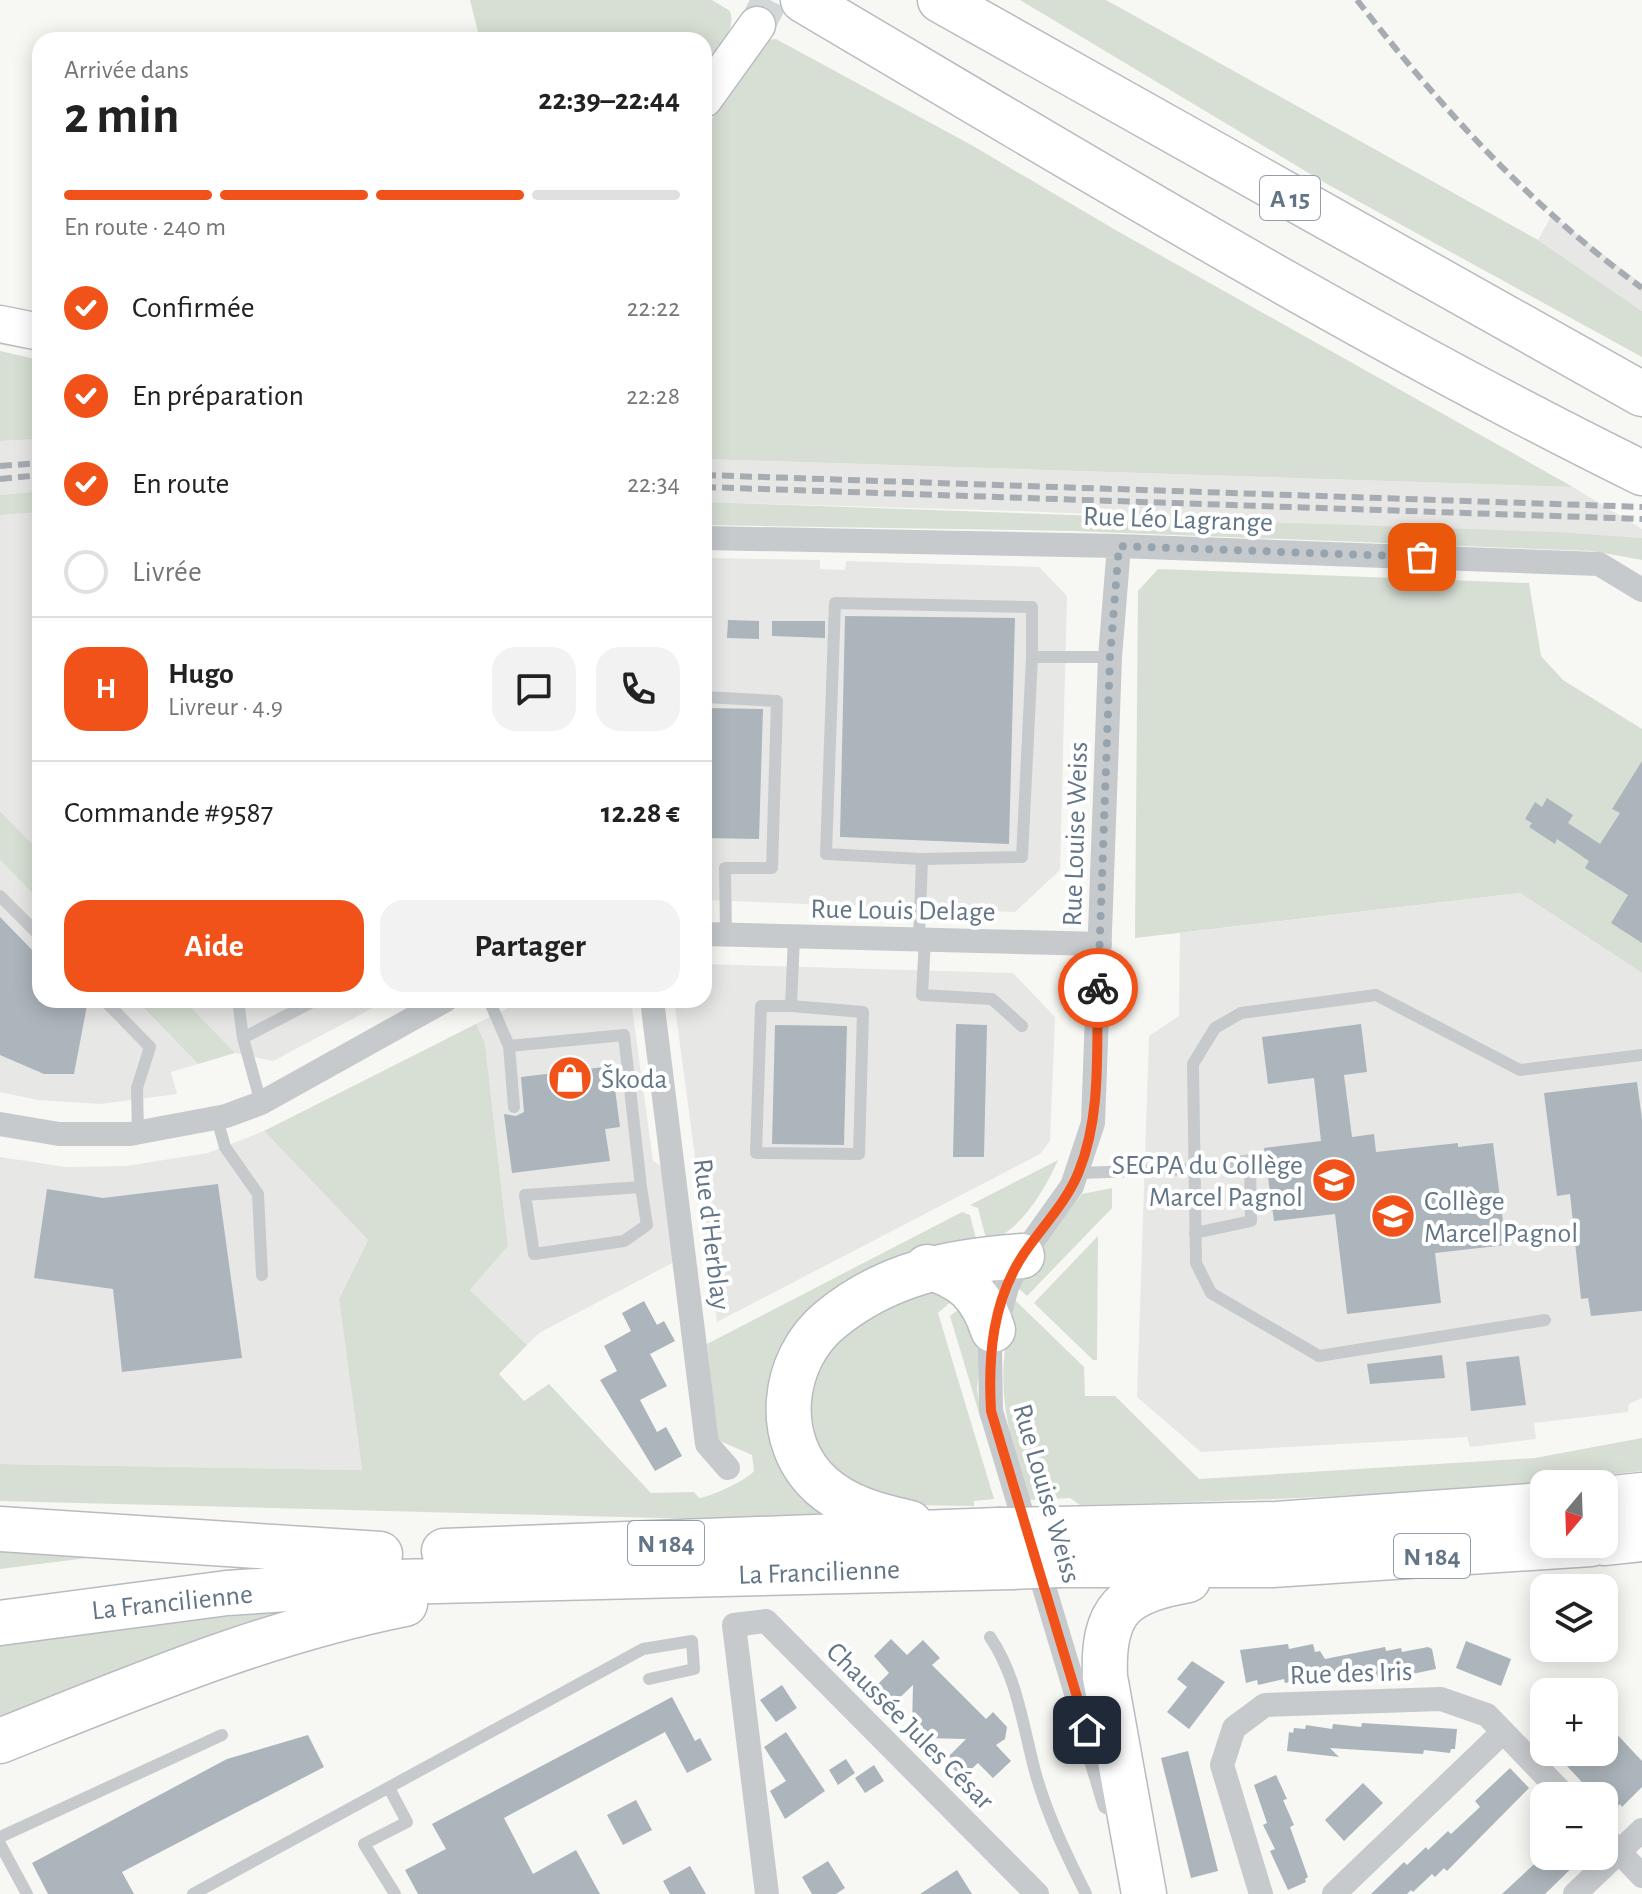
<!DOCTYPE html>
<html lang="fr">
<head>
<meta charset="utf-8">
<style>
  :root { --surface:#fff; --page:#f2f2f2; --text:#222; --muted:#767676; --line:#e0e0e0; --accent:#f0521a }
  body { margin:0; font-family:"Alegreya Sans",sans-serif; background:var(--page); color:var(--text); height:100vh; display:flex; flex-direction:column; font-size:30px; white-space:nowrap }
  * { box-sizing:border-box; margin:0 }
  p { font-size:26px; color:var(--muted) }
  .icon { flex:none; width:44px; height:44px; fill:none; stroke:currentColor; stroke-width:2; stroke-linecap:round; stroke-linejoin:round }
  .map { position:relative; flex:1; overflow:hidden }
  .drawer { position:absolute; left:32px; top:32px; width:680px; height:976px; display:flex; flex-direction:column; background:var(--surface); border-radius:24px; box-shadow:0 4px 20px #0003 }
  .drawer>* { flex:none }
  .needle { width:52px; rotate:199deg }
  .tools { position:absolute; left:1530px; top:1470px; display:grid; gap:16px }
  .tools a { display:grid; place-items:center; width:88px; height:88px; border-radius:16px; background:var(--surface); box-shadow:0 4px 20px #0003; font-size:40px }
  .pin { position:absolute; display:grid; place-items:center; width:68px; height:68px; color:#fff; margin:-34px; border-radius:16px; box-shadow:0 4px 12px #0006 }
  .courier { position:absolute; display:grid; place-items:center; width:80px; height:80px; margin:-40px; border:6px solid #f0521a; border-radius:50%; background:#fff; color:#222; box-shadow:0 2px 10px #0007 }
  .overview em { font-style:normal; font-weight:700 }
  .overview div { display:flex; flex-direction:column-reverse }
  .overview { display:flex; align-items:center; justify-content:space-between; height:136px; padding:0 32px }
  h1 { font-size:52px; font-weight:700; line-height:60px }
  .bar { display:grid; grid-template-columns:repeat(4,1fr); gap:12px 8px; align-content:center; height:96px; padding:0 32px }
  .bar i { height:10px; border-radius:6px; background:var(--line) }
  .bar .current { background:var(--accent) }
  .bar p { grid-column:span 4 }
  .line { display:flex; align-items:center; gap:20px; padding:0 32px; border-top:2px solid var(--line) }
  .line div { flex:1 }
  .round { display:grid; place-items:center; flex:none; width:84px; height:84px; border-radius:24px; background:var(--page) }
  ol { padding:0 32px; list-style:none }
  li { display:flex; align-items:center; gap:24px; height:88px }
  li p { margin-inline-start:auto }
  li .icon { padding:8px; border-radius:50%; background:var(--accent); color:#fff; stroke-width:4 }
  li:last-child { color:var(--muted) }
  li i { width:44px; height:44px; border:4px solid var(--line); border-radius:50% }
  .cta { display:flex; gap:16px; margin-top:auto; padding:16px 32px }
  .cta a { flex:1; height:92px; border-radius:24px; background:var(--accent); color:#fff; font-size:32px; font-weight:700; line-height:92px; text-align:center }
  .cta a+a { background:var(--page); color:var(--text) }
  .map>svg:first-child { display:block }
  .built { fill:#e7e8e6 }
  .green { fill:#d7dfd4 }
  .building { fill:#acb5bb }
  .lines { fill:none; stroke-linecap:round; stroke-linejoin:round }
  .secondary-tunnel { stroke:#d2d7d8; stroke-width:36; stroke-dasharray:36 18; stroke-linecap:butt }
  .secondary-casing { stroke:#b8bdc2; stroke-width:39 }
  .highway-casing { stroke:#b8bcbf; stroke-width:47 }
  .lane { stroke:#c6cacd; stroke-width:12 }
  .street { stroke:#c6cacd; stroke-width:24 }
  .secondary { stroke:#fff; stroke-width:36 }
  .highway { stroke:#fff; stroke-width:44 }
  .rail { stroke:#a6acb2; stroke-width:6; stroke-dasharray:12 6; stroke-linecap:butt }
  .highway-bridge-casing { stroke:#b8bcbf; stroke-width:47; stroke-linecap:butt }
  .highway-bridge { stroke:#fff; stroke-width:44 }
  .done { stroke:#97a3ad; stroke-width:8; stroke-dasharray:0 14.4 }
  .route { stroke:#f0521a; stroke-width:10 }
  .labels { text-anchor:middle; stroke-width:8; stroke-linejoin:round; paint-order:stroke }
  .shield { fill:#fff; stroke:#929fab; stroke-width:2 }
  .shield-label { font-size:26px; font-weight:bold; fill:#637687 }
  .street-label { font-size:28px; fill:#637687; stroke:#fff }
  .poi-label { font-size:28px; fill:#637687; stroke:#fff; text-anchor:start }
</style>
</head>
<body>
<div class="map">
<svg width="1642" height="1894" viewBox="0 0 1642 1894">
  <rect width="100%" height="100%" fill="#f7f7f3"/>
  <path class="built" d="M1552 215 1642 284V311L1538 240Z
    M40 439V491L0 495V441Z
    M704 459 1573 487 1642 529V538L1020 511 704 502Z
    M40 512V852L0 811V515Z
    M704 558 820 560V569L845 570 846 561 1039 567 1067 596 1060 870 1015 912 704 900Z
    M0 860 40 901V1000H136L198 1064 171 1072 177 1094 100 1104 38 1100 0 1092Z
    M1520 893 1642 973V1398L1629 1404 1628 1412 1534 1423 1536 1439 1470 1447 1467 1437 1201 1452 1137 1397 1149 1036 1179 1016 1180 933Z
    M704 964 1013 973 1055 1017 1050 1141 1040 1154 717 1322 674 1000H704Z
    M184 1000H388L273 1061 235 1053Z
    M524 1000H631L653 1161 663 1167 676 1261 539 1333 527 1345 470 1290 508 1246 485 1043 476 1024Z
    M264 1131 368 1240 339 1299 362 1470 0 1464V1157L66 1167 126 1166 208 1153Z"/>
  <path class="green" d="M470 0H712L730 11C737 32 715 52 704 67V40H480Z
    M1020 0H1106L1538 240 1642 311V357L1327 184Z
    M776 39 975 147 1119 232 1573 487 704 459V130L768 40Z
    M0 351 40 360V439L0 441Z
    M40 491V512L0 515V495Z
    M704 502 1556 532 1642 538V560L1592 551 1073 531 704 525Z
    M1158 569 1529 583 1541 656 1563 680 1642 729V973L1520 893 1135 938 1138 591Z
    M0 811 40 852V901L0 860Z
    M136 1000H184L235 1053 198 1064Z
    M476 1024 485 1043 508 1246 470 1290 527 1345 499 1374 524 1401 549 1384 651 1493 694 1492 699 1498C710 1497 747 1480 754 1471L752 1455 720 1441 716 1434 707 1344 962 1212 970 1215 979 1251 784 1360 838 1511 816 1522 0 1501V1464L362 1470 339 1299 368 1240 264 1131Z
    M1058 1160C1045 1190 1019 1233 987 1242L978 1208 970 1205Z
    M1112 1188V1208L1027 1296 1018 1288 1047 1237 1082 1194Z
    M1098 1236 1097 1360H1093L1034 1303Z
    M948 1283 962 1292 938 1313 994 1499 974 1501V1506L910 1505 840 1483 804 1426 813 1365 866 1314Z
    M1015 1300 1084 1367 1085 1396H1115L1199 1479 1535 1458 1642 1438V1471C1455 1493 1268 1501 1080 1505L1070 1498 1028 1500C1005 1418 993 1385 1015 1300Z
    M970 1301 982 1341 977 1389 982 1423 950 1316Z
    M0 1544 95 1557 0 1569Z
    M311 1608 0 1724V1646L131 1626Z"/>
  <path class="building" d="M845 616 1015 618 1009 844 840 837Z
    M728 620 759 621V639L727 638Z
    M772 621H825V638L772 636Z
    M704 708 763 709 759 839 704 838Z
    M1642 761V943L1611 923 1628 895 1585 868 1589 861 1557 839 1555 844 1529 827 1532 823 1525 819 1535 802 1542 807 1547 798 1573 815 1568 823 1600 844 1620 813 1612 809Z
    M0 917 40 958V1000H88L74 1074H44L0 1055Z
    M956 1024 987 1025 984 1157H953Z
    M1361 1024 1367 1072 1344 1075 1352 1137 1374 1134 1376 1152 1458 1143V1147L1493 1143 1506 1245 1435 1253 1441 1303 1347 1314 1335 1214 1274 1221 1264 1148 1321 1141 1314 1078 1268 1084 1262 1037Z
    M775 1025 847 1026 844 1145 772 1144Z
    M612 1066 620 1127 605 1129 610 1161 512 1173 504 1114 516 1116 524 1112 521 1077Z
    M1637 1082 1642 1119V1311L1591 1316 1588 1298 1581 1299 1570 1194 1557 1196 1544 1093Z
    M218 1184 242 1358 122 1372 113 1289 34 1278 47 1189 103 1198Z
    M644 1301 657 1325 664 1321 675 1341 650 1354 667 1386 640 1400 657 1432 666 1427 682 1456 655 1471 600 1380 617 1371 604 1346 631 1331 622 1313Z
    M1442 1355 1445 1378 1370 1384 1367 1364Z
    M1519 1356 1526 1405 1471 1411 1466 1362Z
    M891 1639 907 1655 923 1640 940 1658 932 1665 986 1719 993 1712 1007 1727 1005 1739 996 1745 1011 1761 993 1778 978 1763 962 1778 945 1760 966 1739 922 1738 912 1728 913 1685 892 1705 874 1688 889 1673 874 1656Z
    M1466 1641 1511 1659 1501 1686 1456 1668Z
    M1288 1644 1289 1649 1313 1644 1315 1652 1320 1651 1325 1659 1385 1647 1386 1651 1401 1648 1402 1652 1428 1647 1432 1649 1436 1669 1393 1678V1674L1366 1679 1365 1675 1353 1678 1352 1674 1314 1681 1313 1677 1285 1683 1284 1679 1258 1685 1257 1680 1246 1683 1240 1650Z
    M1192 1661 1225 1682 1189 1729 1167 1712 1187 1687 1177 1679Z
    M782 1685 797 1708 776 1722 760 1700Z
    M672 1697 695 1741 700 1738 712 1760 687 1773 665 1732 504 1818 533 1874 576 1850 600 1894H418L405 1870 446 1849 432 1824Z
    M1362 1723 1457 1729 1455 1749H1451L1450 1753 1424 1750 1423 1754 1330 1748 1339 1757 1287 1751 1289 1732 1293 1733 1294 1728 1305 1729 1306 1725 1332 1729 1333 1724 1361 1727Z
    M1611 1728 1642 1761V1787L1622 1807 1620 1804 1611 1813 1604 1805V1796H1595L1566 1765 1569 1762 1559 1752H1616Z
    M786 1732 825 1791 785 1819 770 1791 786 1781 764 1747Z
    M308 1735 324 1767 122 1872 134 1894H48L32 1863 227 1759Z
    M1188 1751 1218 1871 1191 1878 1161 1758Z
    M846 1759 855 1773 838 1785 829 1770Z
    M874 1765 884 1781 865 1793 855 1778Z
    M1510 1768 1529 1788 1447 1871 1444 1868 1435 1877 1432 1874 1413 1892 1411 1890 1407 1894H1371L1404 1862 1407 1865 1426 1847 1428 1850 1448 1831 1451 1834 1480 1807 1475 1801Z
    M1276 1775 1287 1799 1283 1800 1294 1825 1290 1827 1308 1877 1305 1879 1306 1882 1288 1890 1270 1851 1275 1849 1263 1825 1267 1823 1254 1785Z
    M1363 1783 1383 1803 1344 1841 1325 1820Z
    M636 1800 652 1830 623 1845 607 1815Z
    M1543 1856H1584L1545 1894H1502Z
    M828 1861 845 1888 836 1894H812L802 1877Z
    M690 1866 706 1894H670L663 1881Z
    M957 1870 972 1894H920Z"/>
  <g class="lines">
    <path class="secondary-tunnel" d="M757 25 770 0"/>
    <g class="secondary-casing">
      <path id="secondary" d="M704 99 757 25
        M0 324 40 332"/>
    </g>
    <g class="highway-casing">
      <path id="highway" d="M803 0C1079 163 1354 331 1642 473
        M940 0 1642 394
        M927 1267C964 1277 981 1294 993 1330
        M1604 1499 1642 1495
        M910 1523C879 1516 847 1508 822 1486 772 1442 781 1360 830 1320 887 1273 951 1261 1022 1256
        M0 1529 380 1554
        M1058 1529 1276 1524 1544 1505
        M1604 1543 1642 1539
        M444 1551 998 1530
        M1060 1565H1272L1591 1544
        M0 1623 227 1593 395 1582 1012 1567
        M0 1741C133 1688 264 1632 405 1604
        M1144 1894 1105 1677C1102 1609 1124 1591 1188 1580"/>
    </g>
    <path class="lane" d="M1032 657 1022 857 922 859 826 854 835 603 1032 607V657H1110
      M704 697 777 701 772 868H725L726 934
      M0 896 40 936
      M919 939 922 859
      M925 939 922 995 992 999 1022 1026
      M104 1000 150 1047 137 1088 138 1133
      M238 1000 243 1038 261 1103
      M489 1000 509 1046 514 1107
      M791 1006 863 1012 859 1154 756 1153 761 1006H791L794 937
      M243 1038 316 1000
      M509 1046 624 1035 641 1187 525 1195 534 1254 624 1241 647 1225 641 1187
      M217 1119 225 1147 258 1194 262 1275
      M1079 1173 1194 1169 1250 1160 1251 1221 1195 1233
      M1545 1320 1319 1356 1211 1293 1196 1263 1193 1064 1215 1028 1241 1013 1376 995 1520 1070 1642 1055
      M990 1637C1018 1678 1023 1728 1036 1775 1048 1817 1067 1856 1086 1894
      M389 1788 407 1822 364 1844 395 1894
      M0 1837 222 1735
      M0 1844 27 1894
      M193 1894 643 1649 692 1641 694 1669 649 1679"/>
    <path class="street" d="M704 538 1119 546 1599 564 1642 590
      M704 934 1100 944
      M652 1000 707 1444 728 1468
      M0 1124 59 1134H130L226 1116 261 1103 446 1000
      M1109 1803 991 1411 990 1350 1007 1287 1022 1256 1072 1186 1093 1123 1110 657 1119 546
      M1604 1836 1642 1876
      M767 1894 734 1625 766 1621 1037 1894
      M1261 1894 1222 1765 1234 1728 1265 1705 1441 1699 1487 1715 1565 1796
      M1334 1894 1503 1732
      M1575 1894 1642 1830"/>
    <use href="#secondary" class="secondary"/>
    <use href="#highway" class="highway"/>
    <path class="rail" d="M1357 0C1441 108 1531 207 1642 288
      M0 466 40 463
      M704 475 1642 507
      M0 479 40 475
      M704 487 1642 519"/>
    <g class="highway-bridge-casing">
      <path id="highway-bridge" d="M998 1530 1058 1529
        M1012 1567 1060 1565"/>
    </g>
    <use href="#highway-bridge" class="highway-bridge"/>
  </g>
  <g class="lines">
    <path class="done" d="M1098 988 1110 657 1119 546 1422 557"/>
    <path class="route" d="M1087 1730 991 1411C988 1356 992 1300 1025 1252 1043 1226 1068 1200 1079 1171 1102 1114 1096 1048 1098 988"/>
  </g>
  <defs>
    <g id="shop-disc" transform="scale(2.3)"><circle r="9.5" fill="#f0521a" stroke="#fff"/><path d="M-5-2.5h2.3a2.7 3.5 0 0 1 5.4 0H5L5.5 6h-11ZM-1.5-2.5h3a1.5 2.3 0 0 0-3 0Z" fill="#fff"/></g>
    <g id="school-disc" transform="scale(2.3)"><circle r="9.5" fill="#f0521a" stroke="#fff"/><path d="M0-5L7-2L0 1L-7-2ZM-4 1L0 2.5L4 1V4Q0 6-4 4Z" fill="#fff"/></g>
  </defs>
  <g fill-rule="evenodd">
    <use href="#shop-disc" x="570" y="1078"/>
    <use href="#school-disc" x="1334" y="1180"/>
    <use href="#school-disc" x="1393" y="1216"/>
  </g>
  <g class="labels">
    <g class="shield">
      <rect x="1260" y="176" width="60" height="44" rx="6"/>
      <rect x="628" y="1521" width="76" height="44" rx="6"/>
      <rect x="1394" y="1534" width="76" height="44" rx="6"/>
    </g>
    <g class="shield-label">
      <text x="1290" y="207">A 15</text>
      <text x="666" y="1552">N 184</text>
      <text x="1432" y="1565">N 184</text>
    </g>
    <g class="street-label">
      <text transform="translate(1178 518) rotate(2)" y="10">Rue Léo Lagrange</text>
      <text transform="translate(1074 834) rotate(-88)" y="10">Rue Louise Weiss</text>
      <text transform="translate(903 909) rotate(1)" y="10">Rue Louis Delage</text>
      <text transform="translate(713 1234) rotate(83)" y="10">Rue d'Herblay</text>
      <text transform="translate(1048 1493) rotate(74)" y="10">Rue Louise Weiss</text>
      <text transform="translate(819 1571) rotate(-2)" y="10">La Francilienne</text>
      <text transform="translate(172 1601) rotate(-6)" y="10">La Francilienne</text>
      <text transform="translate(1351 1672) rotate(-2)" y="10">Rue des Iris</text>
      <text transform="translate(911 1725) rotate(45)" y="10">Chaussée Jules César</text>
    </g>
    <g class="poi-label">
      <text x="601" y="1088">Škoda</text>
      <text x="1303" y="1174" text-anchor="end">SEGPA du Collège<tspan x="1303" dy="32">Marcel Pagnol</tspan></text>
      <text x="1424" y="1210">Collège<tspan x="1424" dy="32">Marcel Pagnol</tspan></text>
    </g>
  </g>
</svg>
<div class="tools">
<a><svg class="needle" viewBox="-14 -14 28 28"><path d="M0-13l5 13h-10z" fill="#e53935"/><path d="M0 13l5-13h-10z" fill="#767676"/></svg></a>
<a><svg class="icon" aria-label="layers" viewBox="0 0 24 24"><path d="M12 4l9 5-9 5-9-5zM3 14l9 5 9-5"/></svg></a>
<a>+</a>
<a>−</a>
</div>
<div class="pin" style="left:1422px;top:557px;background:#ea580c"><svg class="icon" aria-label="bag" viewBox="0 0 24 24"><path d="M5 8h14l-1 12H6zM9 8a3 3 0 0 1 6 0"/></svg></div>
<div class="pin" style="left:1087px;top:1730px;background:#1f2937"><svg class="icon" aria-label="home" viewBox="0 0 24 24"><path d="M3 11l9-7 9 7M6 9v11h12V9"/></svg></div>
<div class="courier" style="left:1098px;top:988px"><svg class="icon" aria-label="bike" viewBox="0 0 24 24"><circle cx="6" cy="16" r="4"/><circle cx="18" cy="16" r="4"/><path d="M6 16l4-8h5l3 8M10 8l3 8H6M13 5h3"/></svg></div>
<section class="drawer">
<div class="overview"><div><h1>2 min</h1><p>Arrivée dans</p></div><em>22:39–22:44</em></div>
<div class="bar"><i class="current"></i><i class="current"></i><i class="current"></i><i></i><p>En route · 240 m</p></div>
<ol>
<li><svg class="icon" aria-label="check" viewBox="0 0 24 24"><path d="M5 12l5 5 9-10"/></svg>Confirmée<p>22:22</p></li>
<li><svg class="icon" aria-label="check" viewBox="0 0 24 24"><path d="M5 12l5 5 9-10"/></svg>En préparation<p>22:28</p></li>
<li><svg class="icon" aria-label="check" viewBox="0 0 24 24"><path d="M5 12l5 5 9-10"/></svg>En route<p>22:34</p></li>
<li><i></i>Livrée</li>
</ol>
<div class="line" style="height:144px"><b class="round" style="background:var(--accent);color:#fff">H</b><div><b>Hugo</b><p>Livreur · 4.9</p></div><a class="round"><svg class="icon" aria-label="chat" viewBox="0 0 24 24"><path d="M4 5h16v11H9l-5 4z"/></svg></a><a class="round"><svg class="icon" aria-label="phone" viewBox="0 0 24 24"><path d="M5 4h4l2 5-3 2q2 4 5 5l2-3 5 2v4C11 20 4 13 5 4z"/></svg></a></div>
<div class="line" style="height:104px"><div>Commande #9587</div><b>12.28 €</b></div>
<div class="cta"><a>Aide</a><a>Partager</a></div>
</section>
</div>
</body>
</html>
